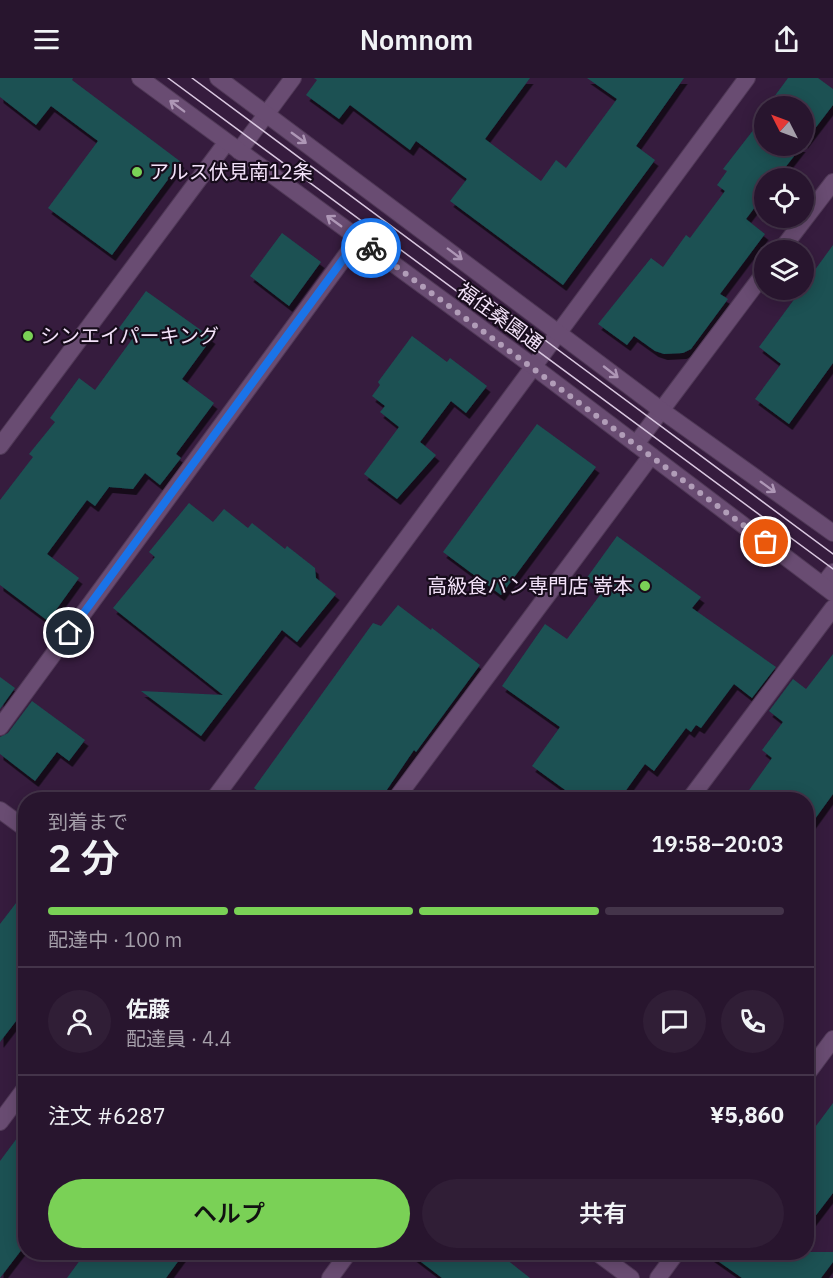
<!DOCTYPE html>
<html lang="ja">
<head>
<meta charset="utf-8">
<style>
  :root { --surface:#28152e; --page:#301e36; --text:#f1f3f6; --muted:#a59faa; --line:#44344a; --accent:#7ad156 }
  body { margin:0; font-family:"IBM Plex Sans","Noto Sans JP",sans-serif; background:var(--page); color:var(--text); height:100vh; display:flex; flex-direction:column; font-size:22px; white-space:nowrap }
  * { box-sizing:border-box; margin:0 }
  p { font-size:20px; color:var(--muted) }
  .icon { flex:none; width:33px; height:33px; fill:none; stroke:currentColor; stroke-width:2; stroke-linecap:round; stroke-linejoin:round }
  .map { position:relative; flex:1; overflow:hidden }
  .drawer { position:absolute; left:18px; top:714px; width:796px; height:468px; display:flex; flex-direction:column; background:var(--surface); border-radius:24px; box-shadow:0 3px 15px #0003,0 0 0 2px var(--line) }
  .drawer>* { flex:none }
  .needle { width:39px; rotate:312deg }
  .buttons { position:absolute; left:754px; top:18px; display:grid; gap:12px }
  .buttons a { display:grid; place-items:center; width:60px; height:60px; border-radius:50%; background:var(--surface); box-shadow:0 3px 15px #0003,0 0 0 2px var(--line); font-size:30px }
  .pin { position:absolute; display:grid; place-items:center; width:51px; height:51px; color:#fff; margin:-26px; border:3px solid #fff; border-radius:50%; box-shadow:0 2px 6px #0007 }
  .courier { position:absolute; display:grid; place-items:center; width:60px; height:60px; margin:-30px; border:4px solid #1a73e8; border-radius:50%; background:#fff; color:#222; box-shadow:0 2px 8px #0007 }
  .head em { font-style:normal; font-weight:600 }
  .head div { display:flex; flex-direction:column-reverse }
  .head { display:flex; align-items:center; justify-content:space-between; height:102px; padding:0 30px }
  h1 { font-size:39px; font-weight:600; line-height:45px }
  .bar { display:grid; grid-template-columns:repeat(4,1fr); gap:9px 6px; align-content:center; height:72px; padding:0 30px }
  .bar i { height:8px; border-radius:4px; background:var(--line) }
  .bar .selected { background:var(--accent) }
  .bar p { grid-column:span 4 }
  .line { display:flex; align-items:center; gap:15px; padding:0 30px; border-top:2px solid var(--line) }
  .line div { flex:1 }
  .round { display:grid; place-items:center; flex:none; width:63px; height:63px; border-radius:32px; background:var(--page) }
  .button { display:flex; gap:12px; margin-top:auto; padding:12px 30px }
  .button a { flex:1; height:69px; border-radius:36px; background:var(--accent); color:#111; font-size:24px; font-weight:600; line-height:69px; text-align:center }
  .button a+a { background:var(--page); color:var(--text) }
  header { display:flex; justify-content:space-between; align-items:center; height:78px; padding:0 30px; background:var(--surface); font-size:27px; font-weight:600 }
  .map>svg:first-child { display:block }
  .building { fill:#1b5153; filter:url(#shadow) }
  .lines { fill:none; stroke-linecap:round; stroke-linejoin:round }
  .minor-casing { stroke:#503957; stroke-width:18 }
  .tertiary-casing { stroke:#503957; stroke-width:18 }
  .minor { stroke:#694c72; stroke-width:16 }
  .tertiary { stroke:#694c72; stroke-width:16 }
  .tram { stroke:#d9c7e0; stroke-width:1.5 }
  .oneway { stroke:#ae97b6 }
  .done { stroke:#b19db8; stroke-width:6; stroke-dasharray:0 10.8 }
  .route { stroke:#1a73e8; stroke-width:8 }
  .poi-dot { fill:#7ad156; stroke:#170c1b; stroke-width:2 }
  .labels { text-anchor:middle; stroke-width:4.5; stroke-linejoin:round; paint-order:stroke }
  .poi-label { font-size:20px; fill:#f3e2f9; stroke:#170c1b; text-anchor:start }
  .street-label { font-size:20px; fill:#f3e2f9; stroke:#170c1b }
</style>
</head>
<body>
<header><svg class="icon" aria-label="menu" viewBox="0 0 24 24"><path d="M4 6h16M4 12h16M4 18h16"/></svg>Nomnom<svg class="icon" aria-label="share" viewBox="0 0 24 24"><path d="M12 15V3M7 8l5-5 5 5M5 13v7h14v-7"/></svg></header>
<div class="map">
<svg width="833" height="1200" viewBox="0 0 833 1200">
  <defs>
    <filter id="shadow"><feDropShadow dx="3.5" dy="6" stdDeviation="0" flood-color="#0009"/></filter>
  </defs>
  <rect width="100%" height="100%" fill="#361c3e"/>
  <path class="building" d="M0 0H73L72 2 181 84 112 177 48 130 98 63 51 28 36 47 0 19Z
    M314 0H530L485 61 541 103 556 82 566 90 617 21 587 0H684L636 68 655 82 563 207 450 123 467 101 416 63 410 72 350 27 339 41 306 17 317 2Z
    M788 0H818L833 11V27L804 65V28H772L777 21 774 19Z
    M765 37V68H802L777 100H765V116L746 141 765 156 720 216 728 221 691 271 683 275 664 276 655 273 634 258 627 267 598 246 651 180 663 189 686 157 690 160 725 113 717 107 727 93 723 91Z
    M282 155 321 184 289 228 250 198Z
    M833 167V285L789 346 755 321 781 286 759 269 801 212H804V207Z
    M146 213 212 260 182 301 214 325 176 376 181 380 160 407 145 395 133 411 109 409 95 428 87 422 47 476 79 500 48 543 0 507V422L33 379 29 376 55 344 50 340 79 300 95 312 133 260 119 250Z
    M412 258 447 284 450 280 487 308 466 335 451 323 420 364 436 377 397 421 364 396 399 349 380 334 385 328 372 318 380 307 378 304Z
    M537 346 596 389 501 517 443 474Z
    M189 425 213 444 224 431 248 450 252 445 285 471 287 468 315 490 316 500 336 516 297 564 282 552 201 658 141 613 223 617 113 530 155 479 149 474Z
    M617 458 701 519 692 530 776 589 752 620 734 606 701 650 696 647 691 654 686 650 654 693 645 686 619 722H579L532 688 560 649 502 608 545 546 567 561 603 513 586 501Z
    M398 527 431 552 432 550 480 587 416 674 414 672 380 722H270L254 710 373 545 381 548Z
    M833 576V716L807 752V722H742L772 680 762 672 783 644 769 633 793 601 806 611Z
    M0 599 15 610 0 631Z
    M32 623 85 662 69 683 57 674 35 703 0 676V659L8 655Z
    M26 812V930L0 964V846Z
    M833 1025V1115L807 1149V1060Z
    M26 1048V1166L0 1200V1083Z
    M86 1174H185L166 1200H67Z
    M408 1174H497L530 1200H442Z
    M705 1174H833V1184L821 1200H742Z"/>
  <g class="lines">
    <g class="minor-casing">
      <path id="minor" d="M239 73 293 0
        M781 172 833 104
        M636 366 765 194
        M0 368 226 65
        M823 507 833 494
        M0 649 358 161
        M213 722 747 0
        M395 722 651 378
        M689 722 833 530
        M0 732 26 751
        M807 996 833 961
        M0 1044 26 1009
        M596 1174 631 1200
        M330 1200 349 1174
        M658 1200 677 1174"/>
    </g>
    <g class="tertiary-casing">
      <path id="tertiary" d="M140 0 534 289 833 515
        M218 0 661 332 833 455"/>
    </g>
    <use href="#minor" class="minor"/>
    <use href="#tertiary" class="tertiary"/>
    <path class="tram" d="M168 0 833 491
      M192 0 833 476"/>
  </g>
  <defs><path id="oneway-shaft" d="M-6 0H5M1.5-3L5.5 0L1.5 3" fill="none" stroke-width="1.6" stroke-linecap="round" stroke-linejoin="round" transform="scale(1.5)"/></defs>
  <g class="oneway">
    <use href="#oneway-shaft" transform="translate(177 28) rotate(-143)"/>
    <use href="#oneway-shaft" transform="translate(299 60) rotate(36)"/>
    <use href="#oneway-shaft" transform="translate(334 143) rotate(-144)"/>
    <use href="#oneway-shaft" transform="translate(455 176) rotate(37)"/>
    <use href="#oneway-shaft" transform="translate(611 294) rotate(38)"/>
    <use href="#oneway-shaft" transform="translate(768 409) rotate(36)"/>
  </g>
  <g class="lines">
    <path class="done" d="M371 170 766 464"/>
    <path class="route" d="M69 555 358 161 371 170"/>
  </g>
  <g class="poi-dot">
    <circle cx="137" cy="94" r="6"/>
    <circle cx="28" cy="258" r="6"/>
    <circle cx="645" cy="508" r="6"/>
  </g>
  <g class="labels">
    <g class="poi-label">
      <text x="149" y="101">アルス伏見南12条</text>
      <text x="40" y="265">シンエイパーキング</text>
      <text x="633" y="515" text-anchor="end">高級食パン専門店 嵜本</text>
    </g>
    <g class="street-label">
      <text transform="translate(500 239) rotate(36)" y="7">福住桑園通</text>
    </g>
  </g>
</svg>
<div class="buttons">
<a><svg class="needle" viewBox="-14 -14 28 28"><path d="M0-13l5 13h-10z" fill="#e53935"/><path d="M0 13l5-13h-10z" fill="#a59faa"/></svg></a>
<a><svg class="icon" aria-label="locate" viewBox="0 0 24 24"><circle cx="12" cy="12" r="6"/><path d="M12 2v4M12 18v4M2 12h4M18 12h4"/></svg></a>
<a><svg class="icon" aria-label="layers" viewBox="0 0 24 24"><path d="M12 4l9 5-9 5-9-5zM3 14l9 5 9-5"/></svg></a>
</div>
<div class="pin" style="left:766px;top:464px;background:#ea580c"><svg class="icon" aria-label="bag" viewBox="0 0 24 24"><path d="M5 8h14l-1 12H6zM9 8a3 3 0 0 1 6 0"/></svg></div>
<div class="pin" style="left:69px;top:555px;background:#1f2937"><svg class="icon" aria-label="home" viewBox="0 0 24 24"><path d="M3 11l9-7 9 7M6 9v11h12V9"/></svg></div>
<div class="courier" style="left:371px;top:170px"><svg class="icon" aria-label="bike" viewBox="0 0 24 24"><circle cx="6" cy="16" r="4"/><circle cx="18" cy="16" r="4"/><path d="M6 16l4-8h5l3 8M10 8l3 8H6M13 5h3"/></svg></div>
<section class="drawer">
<div class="head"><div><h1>2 分</h1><p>到着まで</p></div><em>19:58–20:03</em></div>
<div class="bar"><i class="selected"></i><i class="selected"></i><i class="selected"></i><i></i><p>配達中 · 100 m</p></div>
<div class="line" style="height:108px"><a class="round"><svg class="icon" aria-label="person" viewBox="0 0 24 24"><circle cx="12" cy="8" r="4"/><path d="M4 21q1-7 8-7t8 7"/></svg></a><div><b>佐藤</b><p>配達員 · 4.4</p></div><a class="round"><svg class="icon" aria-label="chat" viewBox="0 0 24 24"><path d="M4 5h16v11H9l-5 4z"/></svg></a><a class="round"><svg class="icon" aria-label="phone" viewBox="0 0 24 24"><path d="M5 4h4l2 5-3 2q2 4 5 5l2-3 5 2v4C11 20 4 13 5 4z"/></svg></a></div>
<div class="line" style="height:78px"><div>注文 #6287</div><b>¥5,860</b></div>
<div class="button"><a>ヘルプ</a><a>共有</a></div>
</section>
</div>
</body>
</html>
